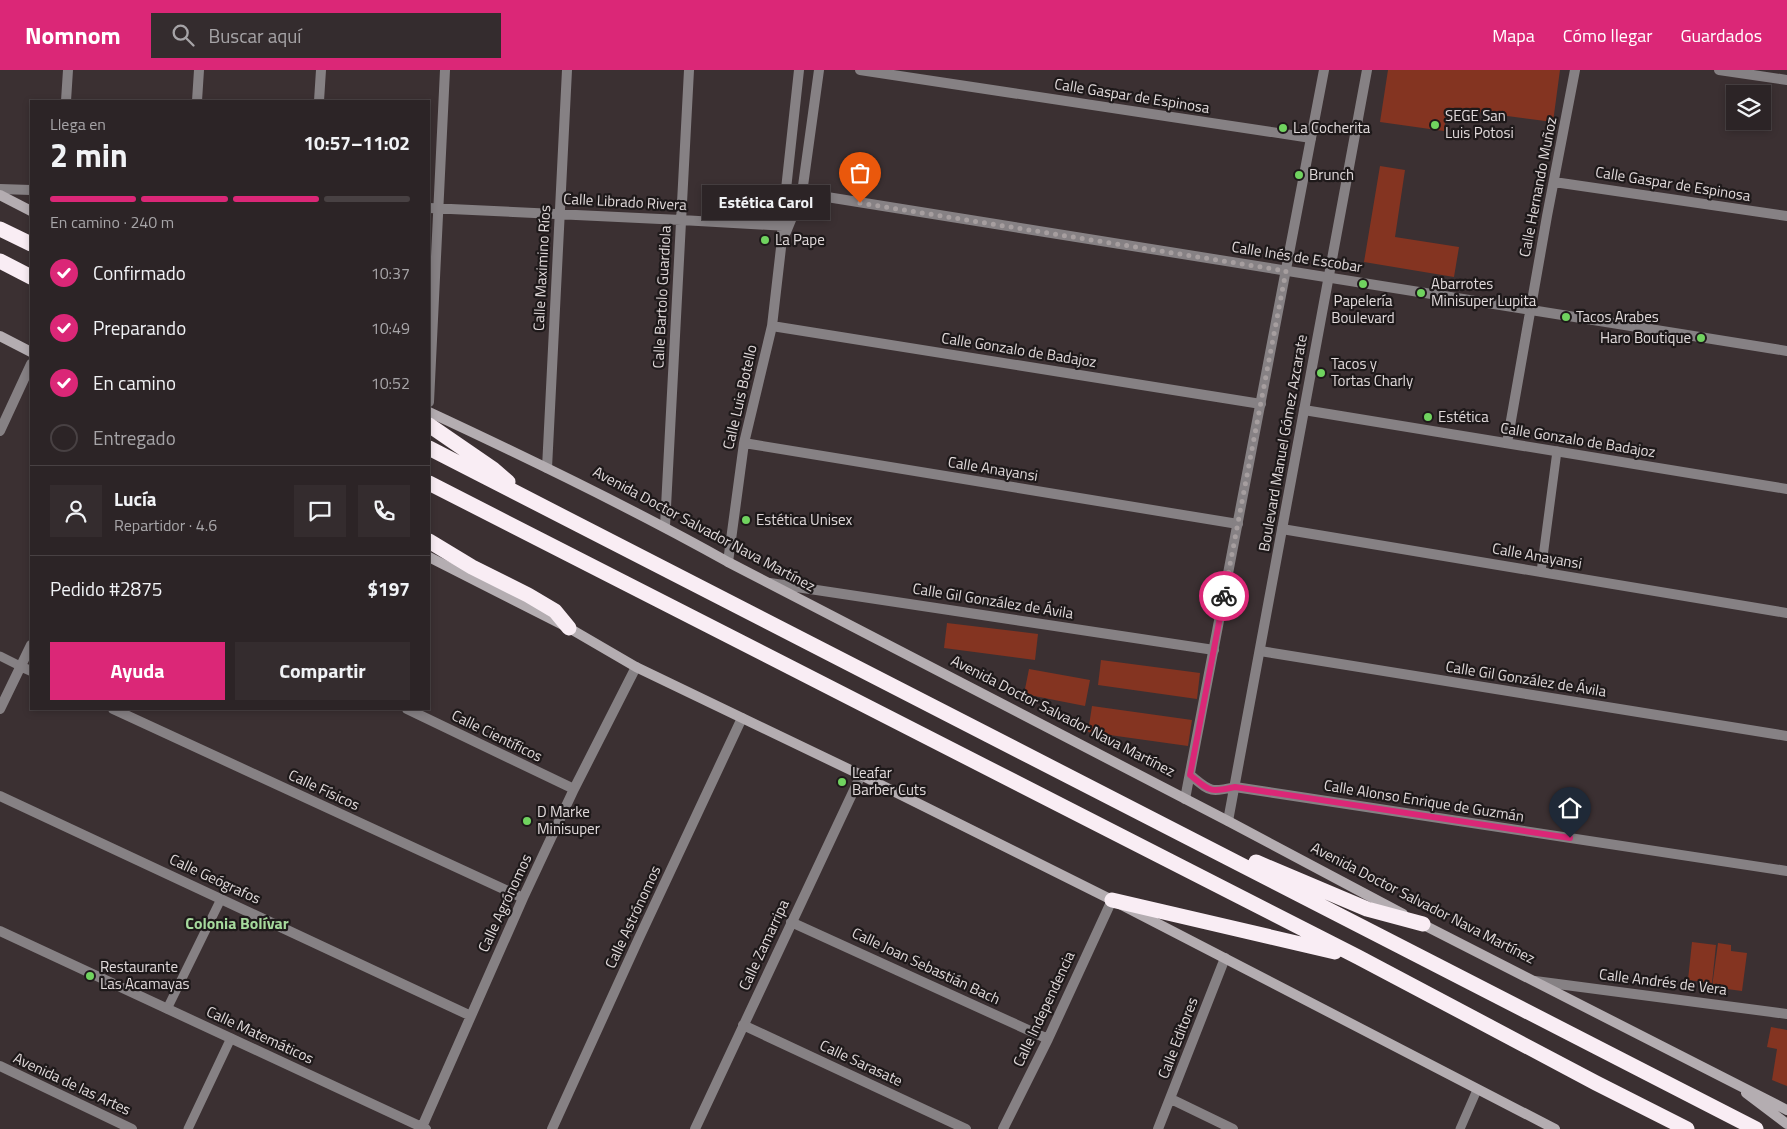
<!DOCTYPE html>
<html lang="es">
<head>
<meta charset="utf-8">
<style>
  :root { --surface:#2c2426; --page:#342c2e; --text:#f1f3f6; --muted:#a6a4a7; --line:#484143; --accent:#db2777 }
  body { margin:0; font-family:"Titillium Web",sans-serif; background:var(--page); color:var(--text); height:100vh; display:flex; flex-direction:column; font-size:19px; white-space:nowrap }
  * { box-sizing:border-box; margin:0 }
  p { font-size:16px; color:var(--muted) }
  .icon { flex:none; width:28px; height:28px; fill:none; stroke:currentColor; stroke-width:2; stroke-linecap:round; stroke-linejoin:round }
  .map { position:relative; flex:1; overflow:hidden }
  .drawer { position:absolute; left:30px; top:30px; width:400px; height:610px; display:flex; flex-direction:column; background:var(--surface); border-radius:0px; box-shadow:0 2px 8px #0003,0 0 0 1px var(--line) }
  .drawer>* { flex:none }
  .buttons { position:absolute; left:1726px; top:15px; display:grid; gap:10px }
  .buttons a { display:grid; place-items:center; width:45px; height:45px; border-radius:0px; background:var(--surface); box-shadow:0 2px 8px #0003,0 0 0 1px var(--line); font-size:25px }
  .pin { position:absolute; display:grid; place-items:center; width:42px; height:42px; color:#fff; margin:-51px -21px; border-radius:50% 50% 50% 0; rotate:-45deg; box-shadow:0 0 5px #0007 }
  .pin .icon { rotate:45deg }
  .courier { position:absolute; display:grid; place-items:center; width:50px; height:50px; margin:-25px; border:4px solid #db2777; border-radius:50%; background:#fff; color:#222; box-shadow:0 1px 6px #0007 }
  .bubble { position:absolute; height:35px; border-radius:0px; background:var(--surface); box-shadow:0 2px 8px #0003,0 0 0 1px var(--line); font-size:16px; font-weight:700; line-height:35px; text-align:center }
  .summary em { font-style:normal; font-weight:700 }
  .summary div { display:flex; flex-direction:column-reverse }
  .summary { display:flex; align-items:center; justify-content:space-between; height:85px; padding:0 20px }
  h1 { font-size:32px; font-weight:700; line-height:38px }
  .bar { display:grid; grid-template-columns:repeat(4,1fr); gap:8px 5px; align-content:center; height:60px; padding:0 20px }
  .bar i { height:6px; border-radius:4px; background:var(--line) }
  .bar .active { background:var(--accent) }
  .bar p { grid-column:span 4 }
  .line { display:flex; align-items:center; gap:12px; padding:0 20px; border-top:1px solid var(--line) }
  .line div { flex:1 }
  .round { display:grid; place-items:center; flex:none; width:52px; height:52px; border-radius:0px; background:var(--page) }
  ol { padding:0 20px; list-style:none }
  li { display:flex; align-items:center; gap:15px; height:55px }
  li p { margin-inline-start:auto }
  li .icon { padding:5px; border-radius:50%; background:var(--accent); color:#fff; stroke-width:4 }
  li:last-child { color:var(--muted) }
  li i { width:28px; height:28px; border:2px solid var(--line); border-radius:50% }
  .cta { display:flex; gap:10px; margin-top:auto; padding:10px 20px }
  .cta a { flex:1; height:58px; border-radius:0px; background:var(--accent); color:#fff; font-size:20px; font-weight:700; line-height:58px; text-align:center }
  .cta a+a { background:var(--page); color:var(--text) }
  header { display:flex; align-items:center; gap:30px; box-sizing:border-box; height:70px; padding:0 25px; background:var(--accent); color:#fff }
  header strong { font-size:24px }
  nav { display:flex; gap:28px; margin-inline-start:auto; font-size:18px }
  .search { width:350px; height:45px; background:var(--page); display:flex; align-items:center; gap:12px; box-sizing:border-box; padding:0 18px; border-radius:0px; color:var(--muted); font-size:19px }
  .map>svg:first-child { display:block }
  .building { fill:#843421 }
  .lines { fill:none; stroke-linecap:round; stroke-linejoin:round }
  .pedestrian { stroke:#868184; stroke-width:9 }
  .minor { stroke:#868184; stroke-width:10 }
  .tertiary { stroke:#868184; stroke-width:10 }
  .secondary { stroke:#b4adb1; stroke-width:10 }
  .motorway { stroke:#f9edf4; stroke-width:15 }
  .done { stroke:#a69e9f; stroke-width:5; stroke-dasharray:0 9 }
  .route { stroke:#db2777; stroke-width:6 }
  .poi-dot { fill:#70d35f; stroke:#1e191a; stroke-width:2 }
  .labels { text-anchor:middle; stroke-width:4.5; stroke-linejoin:round; paint-order:stroke }
  .street-label { font-size:15px; fill:#e0d9da; stroke:#1e191a }
  .poi-label { font-size:15px; fill:#e0d9da; stroke:#1e191a; text-anchor:start }
  .neighbourhood-label { font-size:16px; font-weight:bold; fill:#a6da9d; stroke:#1e191a }
</style>
</head>
<body>
<header>
<strong>Nomnom</strong>
<div class="search"><svg class="icon" aria-label="search" viewBox="0 0 24 24"><circle cx="10" cy="10" r="6"/><path d="M15 15l6 6"/></svg>Buscar aquí</div>
<nav><a>Mapa</a><a>Cómo llegar</a><a>Guardados</a></nav>
</header>
<div class="map">
<svg width="1787" height="1059" viewBox="0 0 1787 1059">
  <rect width="100%" height="100%" fill="#3b3032"/>
  <path class="building" d="M1388 0H1560L1553 52 1447 38 1444 61 1380 52Z
    M1380 96 1405 100 1395 167 1459 177 1454 207 1364 192Z
    M947 553 1038 564 1035 590 944 578Z
    M1101 590 1200 603 1197 629 1098 615Z
    M1029 599 1090 610 1085 636 1024 624Z
    M1092 636 1192 650 1188 676 1088 662Z
    M1692 872 1716 875 1712 913 1688 910Z
    M1718 873 1731 875V881L1747 883 1742 921 1712 917Z
    M1771 957 1787 960V1016L1772 1010 1777 979 1767 977Z"/>
  <g class="lines">
    <path class="pedestrian" d="M1541 502 1557 381
      M0 586 22 597
      M167 939 221 829
      M188 1059 231 968
      M1460 1059 1477 1020"/>
    <path class="minor" d="M860 0 1311 68
      M1719 0 1787 10
      M66 31 68 0
      M197 31 199 0
      M319 31 321 0
      M1554 112 1787 146
      M0 119 31 120
      M802 123 1787 281
      M429 138 681 150 787 156
      M786 162 802 123 819 0
      M772 256 1261 334
      M429 332 445 0
      M1304 340 1787 419
      M0 361 31 294
      M744 373 1238 454
      M1507 373 1547 146 1575 0
      M547 398 567 0
      M665 456 689 0
      M1282 459 1787 543
      M728 492 744 373 772 256 782 169V156L799 0
      M770 513 1214 580
      M1260 581 1787 666
      M22 597 31 601
      M0 639 31 575
      M113 639 523 828
      M407 639 574 719
      M1235 717 1787 801
      M0 726 471 946
      M791 852 1048 969
      M0 861 426 1059
      M1535 911 1787 944
      M743 955 966 1059
      M0 996 132 1059
      M1171 1029 1233 1059
      M422 1057 523 828 574 719 636 597
      M552 1059 639 868 742 648
      M695 1059 861 705
      M1003 1059 1048 969 1112 830
      M1158 1059 1225 888"/>
    <path class="tertiary" d="M1190 705C1210 721 1209 723 1235 717
      M1185 729 1324 0
      M1228 751 1367 0"/>
    <path class="secondary" d="M0 125 31 141
      M0 266 31 282
      M429 342C530 389 630 437 728 492L1228 751 1403 844
      M429 487 569 558 636 597 861 705 1112 830 1555 1059
      M1418 852 1787 1040
      M1746 1023 1787 1054"/>
    <path class="motorway" d="M0 159 31 174
      M0 191 31 207
      M429 355 493 399 508 412
      M429 378 1756 1059
      M429 413 1358 887 1596 1013 1687 1059
      M429 471 472 497 528 525 555 541 569 558
      M1256 792 1367 839 1423 854
      M1112 830 1335 882"/>
  </g>
  <g class="lines">
    <path class="done" d="M860 133 1286 201 1224 526"/>
    <path class="route" d="M1224 526 1190 705C1210 721 1209 723 1235 717L1570 768"/>
  </g>
  <g class="poi-dot">
    <circle cx="1435" cy="55" r="5"/>
    <circle cx="1283" cy="58" r="5"/>
    <circle cx="1299" cy="105" r="5"/>
    <circle cx="765" cy="170" r="5"/>
    <circle cx="1363" cy="214" r="5"/>
    <circle cx="1421" cy="223" r="5"/>
    <circle cx="1566" cy="247" r="5"/>
    <circle cx="1701" cy="268" r="5"/>
    <circle cx="1321" cy="303" r="5"/>
    <circle cx="1428" cy="347" r="5"/>
    <circle cx="746" cy="450" r="5"/>
    <circle cx="842" cy="712" r="5"/>
    <circle cx="527" cy="751" r="5"/>
    <circle cx="90" cy="906" r="5"/>
  </g>
  <g class="labels">
    <g class="street-label">
      <text transform="translate(1132 26) rotate(9)" y="5">Calle Gaspar de Espinosa</text>
      <text transform="translate(1673 114) rotate(9)" y="5">Calle Gaspar de Espinosa</text>
      <text transform="translate(1538 117) rotate(-79)" y="5">Calle Hernando Muñoz</text>
      <text transform="translate(625 132) rotate(3)" y="5">Calle Librado Rivera</text>
      <text transform="translate(1297 187) rotate(9)" y="5">Calle Inés de Escobar</text>
      <text transform="translate(542 198) rotate(-87)" y="5">Calle Maximino Ríos</text>
      <text transform="translate(662 227) rotate(-87)" y="5">Calle Bartolo Guardiola</text>
      <text transform="translate(1019 280) rotate(9)" y="5">Calle Gonzalo de Badajoz</text>
      <text transform="translate(740 327) rotate(-77)" y="5">Calle Luis Botello</text>
      <text transform="translate(1578 370) rotate(9)" y="5">Calle Gonzalo de Badajoz</text>
      <text transform="translate(1283 373) rotate(-80)" y="5">Boulevard Manuel Gómez Azcarate</text>
      <text transform="translate(993 399) rotate(9)" y="5">Calle Anayansi</text>
      <text transform="translate(704 459) rotate(28)" y="5">Avenida Doctor Salvador Nava Martínez</text>
      <text transform="translate(1537 486) rotate(10)" y="5">Calle Anayansi</text>
      <text transform="translate(993 531) rotate(9)" y="5">Calle Gil González de Ávila</text>
      <text transform="translate(1526 609) rotate(9)" y="5">Calle Gil González de Ávila</text>
      <text transform="translate(1063 646) rotate(27)" y="5">Avenida Doctor Salvador Nava Martínez</text>
      <text transform="translate(497 666) rotate(26)" y="5">Calle Científicos</text>
      <text transform="translate(324 720) rotate(25)" y="5">Calle Físicos</text>
      <text transform="translate(1424 731) rotate(9)" y="5">Calle Alonso Enrique de Guzmán</text>
      <text transform="translate(215 809) rotate(25)" y="5">Calle Geógrafos</text>
      <text transform="translate(505 833) rotate(-65)" y="5">Calle Agrónomos</text>
      <text transform="translate(1423 833) rotate(27)" y="5">Avenida Doctor Salvador Nava Martínez</text>
      <text transform="translate(633 847) rotate(-65)" y="5">Calle Astrónomos</text>
      <text transform="translate(764 875) rotate(-65)" y="5">Calle Zamarripa</text>
      <text transform="translate(926 896) rotate(25)" y="5">Calle Joan Sebastián Bach</text>
      <text transform="translate(1663 912) rotate(7)" y="5">Calle Andrés de Vera</text>
      <text transform="translate(1044 939) rotate(-65)" y="5">Calle Independencia</text>
      <text transform="translate(260 965) rotate(25)" y="5">Calle Matemáticos</text>
      <text transform="translate(1178 968) rotate(-69)" y="5">Calle Editores</text>
      <text transform="translate(861 993) rotate(25)" y="5">Calle Sarasate</text>
      <text transform="translate(72 1014) rotate(25)" y="5">Avenida de las Artes</text>
    </g>
    <g class="poi-label">
      <text x="1445" y="51">SEGE San<tspan x="1445" dy="17">Luis Potosi</tspan></text>
      <text x="1293" y="63">La Cocherita</text>
      <text x="1309" y="110">Brunch</text>
      <text x="775" y="175">La Pape</text>
      <text x="1431" y="219">Abarrotes<tspan x="1431" dy="17">Minisuper Lupita</tspan></text>
      <text x="1363" y="236" text-anchor="middle">Papelería<tspan x="1363" dy="17">Boulevard</tspan></text>
      <text x="1576" y="252">Tacos Arabes</text>
      <text x="1691" y="273" text-anchor="end">Haro Boutique</text>
      <text x="1331" y="299">Tacos y<tspan x="1331" dy="17">Tortas Charly</tspan></text>
      <text x="1438" y="352">Estética</text>
      <text x="756" y="455">Estética Unisex</text>
      <text x="852" y="708">Leafar<tspan x="852" dy="17">Barber Cuts</tspan></text>
      <text x="537" y="747">D Marke<tspan x="537" dy="17">Minisuper</tspan></text>
      <text x="100" y="902">Restaurante<tspan x="100" dy="17">Las Acamayas</tspan></text>
    </g>
    <g class="neighbourhood-label">
      <text x="237" y="859">Colonia Bolívar</text>
    </g>
  </g>
</svg>
<div class="buttons">
<a><svg class="icon" aria-label="layers" viewBox="0 0 24 24"><path d="M12 4l9 5-9 5-9-5zM3 14l9 5 9-5"/></svg></a>
</div>
<div class="pin" style="left:860px;top:133px;background:#ea580c"><svg class="icon" aria-label="bag" viewBox="0 0 24 24"><path d="M5 8h14l-1 12H6zM9 8a3 3 0 0 1 6 0"/></svg></div>
<div class="pin" style="left:1570px;top:768px;background:#1f2937"><svg class="icon" aria-label="home" viewBox="0 0 24 24"><path d="M3 11l9-7 9 7M6 9v11h12V9"/></svg></div>
<div class="courier" style="left:1224px;top:526px"><svg class="icon" aria-label="bike" viewBox="0 0 24 24"><circle cx="6" cy="16" r="4"/><circle cx="18" cy="16" r="4"/><path d="M6 16l4-8h5l3 8M10 8l3 8H6M13 5h3"/></svg></div>
<div class="bubble" style="left:702px;top:115px;width:128px">Estética Carol</div>
<section class="drawer">
<div class="summary"><div><h1>2 min</h1><p>Llega en</p></div><em>10:57–11:02</em></div>
<div class="bar"><i class="active"></i><i class="active"></i><i class="active"></i><i></i><p>En camino · 240 m</p></div>
<ol>
<li><svg class="icon" aria-label="check" viewBox="0 0 24 24"><path d="M5 12l5 5 9-10"/></svg>Confirmado<p>10:37</p></li>
<li><svg class="icon" aria-label="check" viewBox="0 0 24 24"><path d="M5 12l5 5 9-10"/></svg>Preparando<p>10:49</p></li>
<li><svg class="icon" aria-label="check" viewBox="0 0 24 24"><path d="M5 12l5 5 9-10"/></svg>En camino<p>10:52</p></li>
<li><i></i>Entregado</li>
</ol>
<div class="line" style="height:90px"><a class="round"><svg class="icon" aria-label="person" viewBox="0 0 24 24"><circle cx="12" cy="8" r="4"/><path d="M4 21q1-7 8-7t8 7"/></svg></a><div><b>Lucía</b><p>Repartidor · 4.6</p></div><a class="round"><svg class="icon" aria-label="chat" viewBox="0 0 24 24"><path d="M4 5h16v11H9l-5 4z"/></svg></a><a class="round"><svg class="icon" aria-label="phone" viewBox="0 0 24 24"><path d="M5 4h4l2 5-3 2q2 4 5 5l2-3 5 2v4C11 20 4 13 5 4z"/></svg></a></div>
<div class="line" style="height:65px"><div>Pedido #2875</div><b>$197</b></div>
<div class="cta"><a>Ayuda</a><a>Compartir</a></div>
</section>
</div>
</body>
</html>
